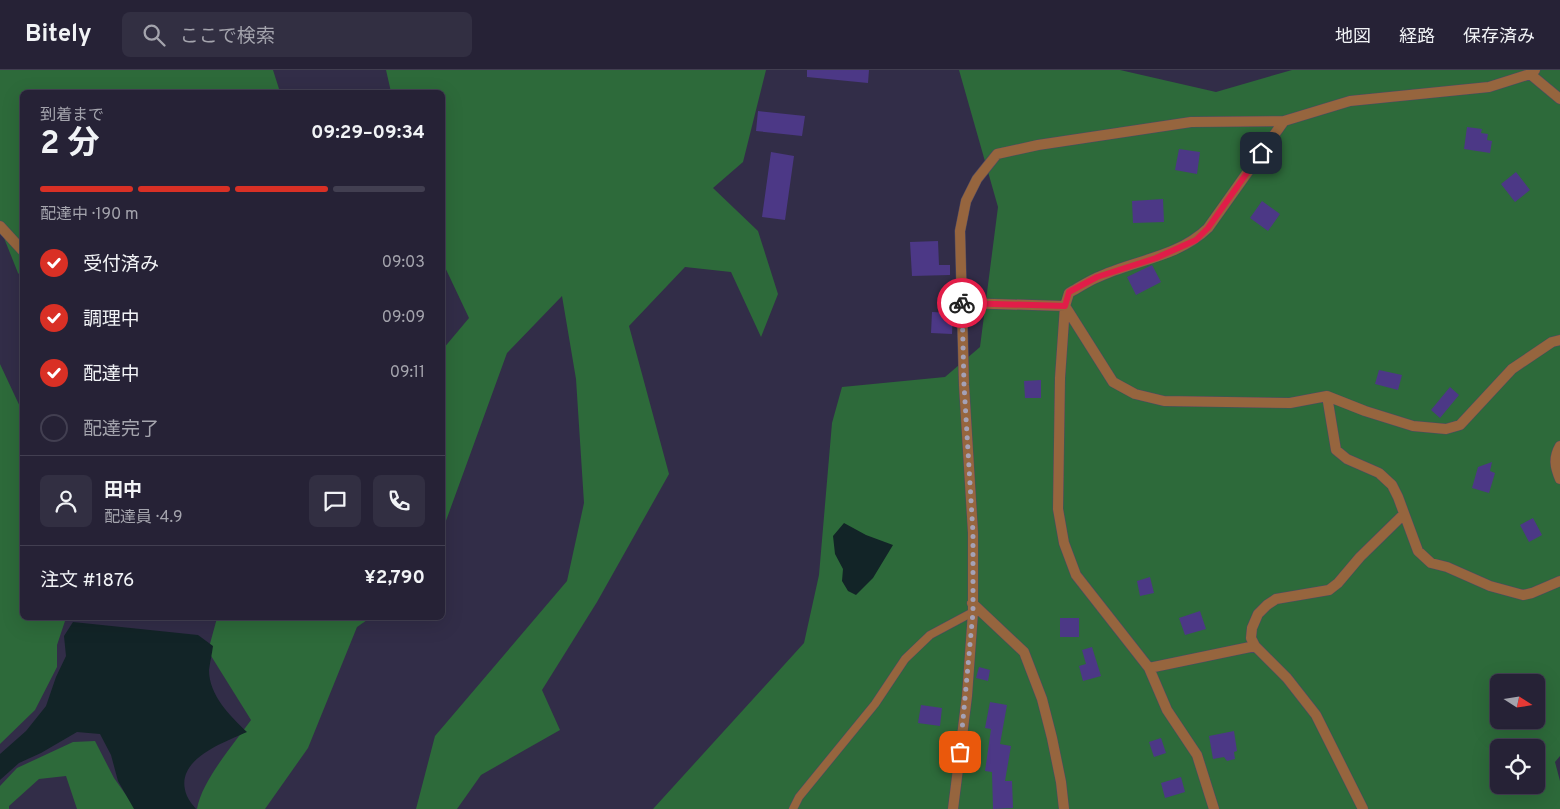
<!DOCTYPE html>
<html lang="ja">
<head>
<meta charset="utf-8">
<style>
  :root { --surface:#262236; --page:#322f42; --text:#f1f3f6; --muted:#a4a4ad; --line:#423f51; --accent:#d93025 }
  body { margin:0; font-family:Overpass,"Noto Sans JP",sans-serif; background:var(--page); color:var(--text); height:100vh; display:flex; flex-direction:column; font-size:19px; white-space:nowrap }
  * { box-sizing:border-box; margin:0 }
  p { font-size:16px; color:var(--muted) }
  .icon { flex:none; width:28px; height:28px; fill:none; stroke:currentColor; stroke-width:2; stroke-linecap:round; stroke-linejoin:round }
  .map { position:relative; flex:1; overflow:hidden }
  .side { position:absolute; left:20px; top:20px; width:425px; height:530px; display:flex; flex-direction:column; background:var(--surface); border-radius:8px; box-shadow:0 5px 20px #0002,0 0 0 1px var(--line) }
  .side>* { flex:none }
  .needle { width:32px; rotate:102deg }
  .controls { position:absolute; left:1490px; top:604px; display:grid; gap:10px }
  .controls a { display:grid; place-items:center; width:55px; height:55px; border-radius:8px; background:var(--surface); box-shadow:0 5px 20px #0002,0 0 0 1px var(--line); font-size:25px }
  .pin { position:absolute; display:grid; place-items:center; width:42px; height:42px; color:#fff; margin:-21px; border-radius:10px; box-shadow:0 2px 8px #0006 }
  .courier { position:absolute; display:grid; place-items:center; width:50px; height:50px; margin:-25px; border:4px solid #e11d48; border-radius:50%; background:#fff; color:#222; box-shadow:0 1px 6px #0007 }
  .head em { font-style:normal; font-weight:700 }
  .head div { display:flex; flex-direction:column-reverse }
  .head { display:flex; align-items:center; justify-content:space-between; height:85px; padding:0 20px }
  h1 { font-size:32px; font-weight:700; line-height:38px }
  .bar { display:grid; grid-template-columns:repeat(4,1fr); gap:8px 5px; align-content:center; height:60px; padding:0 20px }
  .bar i { height:6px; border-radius:4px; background:var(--line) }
  .bar .active { background:var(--accent) }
  .bar p { grid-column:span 4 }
  .line { display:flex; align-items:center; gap:12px; padding:0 20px; border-top:1px solid var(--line) }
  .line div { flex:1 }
  .round { display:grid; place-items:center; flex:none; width:52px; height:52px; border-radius:8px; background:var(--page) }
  ol { padding:0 20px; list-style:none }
  li { display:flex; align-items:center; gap:15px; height:55px }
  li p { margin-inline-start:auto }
  li .icon { padding:5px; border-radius:50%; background:var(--accent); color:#fff; stroke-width:4 }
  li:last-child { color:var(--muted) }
  li i { width:28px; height:28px; border:2px solid var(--line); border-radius:50% }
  header { display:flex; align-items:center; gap:30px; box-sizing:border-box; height:70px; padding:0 25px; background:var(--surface); border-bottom:1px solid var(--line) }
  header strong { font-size:24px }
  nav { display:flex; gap:28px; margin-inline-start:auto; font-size:18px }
  .search { width:350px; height:45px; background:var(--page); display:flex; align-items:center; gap:12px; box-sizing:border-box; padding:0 18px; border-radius:8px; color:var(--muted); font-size:19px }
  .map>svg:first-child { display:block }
  .green { fill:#2d6a3a; fill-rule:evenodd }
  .water { fill:#122427 }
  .building { fill:#4c3886 }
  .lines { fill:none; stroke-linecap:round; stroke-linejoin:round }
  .lane-casing { stroke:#4e4963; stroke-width:9 }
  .street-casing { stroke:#4e4963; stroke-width:11 }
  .lane { stroke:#96653e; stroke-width:8 }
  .street { stroke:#96653e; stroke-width:10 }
  .done { stroke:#a4a1b6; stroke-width:5; stroke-dasharray:0 9 }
  .route { stroke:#e11d48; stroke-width:6 }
</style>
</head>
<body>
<header>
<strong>Bitely</strong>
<div class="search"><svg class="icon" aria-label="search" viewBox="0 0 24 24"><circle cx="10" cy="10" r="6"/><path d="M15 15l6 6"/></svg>ここで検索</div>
<nav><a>地図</a><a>経路</a><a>保存済み</a></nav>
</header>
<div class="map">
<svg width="1560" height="739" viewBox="0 0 1560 739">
  <rect width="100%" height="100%" fill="#322d48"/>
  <path class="green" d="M0 0H273L280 22H22V207L18 203 0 158Z
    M386 0H766L743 92 713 118 758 161 778 224 761 267 731 202 685 197 629 256 669 404 597 532 542 620 560 660 481 705 457 739H416L435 666 567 511 584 433 576 309 562 226 507 283 443 459V279L469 248 443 193 442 22H391Z
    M959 0H1120L1216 22 1292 0H1560V686L1555 692 1560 711V739H653L804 573 819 505 832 353 842 317 945 307 980 277 998 137ZM1499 612H1536V650H1499ZM1499 678H1536V715H1499Z
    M0 294 22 341V548H66L57 575V597L35 640 0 674Z
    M217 548H370L357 557 308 678 265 739H197C202 710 234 674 251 650L208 581Z
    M95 671 114 708 136 739H77L66 706 39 709 9 736V739H0V716L17 698 73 672Z"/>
  <path class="water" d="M844 453 866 465 893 475 873 508 856 525 848 521 842 511 843 499 835 484 833 466Z
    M73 552 198 565 213 576C212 584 210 592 209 600 209 625 230 646 247 662 223 673 172 690 187 726 189 731 193 735 196 739H134L118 711 111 685 100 664 77 662 41 683 19 693 0 710V684L26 661 46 636 56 607 66 586 64 566Z"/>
  <path class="building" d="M807 0H869L868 13 807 7Z
    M758 41 805 46 802 66 756 61Z
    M1467 57 1482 59 1481 63 1488 64 1487 70 1492 71 1490 83 1464 79Z
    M1179 79 1200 82 1197 104 1175 100Z
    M771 82 794 86 785 150 762 147Z
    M1516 102 1530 120 1515 132 1501 114Z
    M1163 129 1164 152 1133 153 1132 131Z
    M1262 131 1280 144 1268 161 1250 148Z
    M938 171 939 195H950V205L912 206 910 172Z
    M1152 195 1161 212 1136 225 1127 207Z
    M932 242 953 243 952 264 931 263Z
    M1379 300 1402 305 1398 320 1375 314Z
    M1041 310V328H1025L1024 311Z
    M1450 317 1459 325 1440 348 1431 340Z
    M1492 392 1490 401 1495 403 1489 423 1472 418 1478 397Z
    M1533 448 1542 465 1529 472 1520 455Z
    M1150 507 1154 523 1140 526 1137 511Z
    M1200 541 1206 559 1185 565 1179 548Z
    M1060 548H1079V567H1060Z
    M1092 577 1101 606 1083 611 1079 596 1086 594 1082 580Z
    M979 597 990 600 988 611 976 608Z
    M990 632 1007 635 1000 674 1011 676 1005 711H1012L1013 738 993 739 992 702 985 701 991 659 985 658Z
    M921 635 942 638 940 656 918 653Z
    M1234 661 1237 681 1234 682 1235 689 1227 691 1224 687 1213 689 1209 666Z
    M1161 668 1166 683 1154 687 1149 672Z
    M1181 707 1185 722 1165 728 1161 713Z"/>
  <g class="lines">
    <g class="lane-casing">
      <path id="lane" d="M793 739 799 727 875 634 905 589 930 565 973 542"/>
    </g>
    <g class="street-casing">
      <path id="street" d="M1530 4 1560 29
        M0 156 22 180
        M962 233 1065 236
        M1065 236 1113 312 1135 324 1164 331 1290 333 1327 326 1365 341 1413 356 1446 359 1460 355 1512 299 1552 272 1560 270
        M1327 326 1336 380 1347 389 1379 403 1392 415 1398 427 1418 481 1431 493 1447 497 1490 516 1523 525 1532 523 1560 511
        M1560 376C1553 388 1555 397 1560 409
        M972 533 1024 582 1042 629 1052 668 1061 712 1064 739
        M1149 598 1255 576
        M953 739 967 626 973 542V463L964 315 960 161 966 131 977 109 997 84 1038 75 1191 52 1284 51 1350 31 1489 17 1530 4 1535 0
        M1214 739 1197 685 1167 640 1149 598 1076 505 1064 473 1058 439 1060 308 1065 236 1069 223C1078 218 1087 212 1096 208 1133 190 1177 188 1208 158L1284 51
        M1363 739 1316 645 1287 608 1255 576 1251 568 1252 558 1258 544 1267 535 1276 529 1329 520 1338 513 1360 487 1404 444"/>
    </g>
    <use href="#lane" class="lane"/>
    <use href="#street" class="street"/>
  </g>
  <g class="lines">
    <path class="done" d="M960 682 973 542V463L964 315 962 233"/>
    <path class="route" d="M962 233 1065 236 1069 222 1097 207 1156 188 1196 170 1208 158 1261 83"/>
  </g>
</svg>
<div class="controls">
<a><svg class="needle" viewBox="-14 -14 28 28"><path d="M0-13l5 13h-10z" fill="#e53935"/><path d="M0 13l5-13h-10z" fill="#a4a4ad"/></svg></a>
<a><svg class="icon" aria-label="locate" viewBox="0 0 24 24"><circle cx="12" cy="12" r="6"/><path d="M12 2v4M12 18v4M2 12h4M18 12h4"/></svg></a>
</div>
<div class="pin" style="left:960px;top:682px;background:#ea580c"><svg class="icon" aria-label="bag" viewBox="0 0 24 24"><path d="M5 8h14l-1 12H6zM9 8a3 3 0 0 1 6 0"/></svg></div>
<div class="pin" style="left:1261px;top:83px;background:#1f2937"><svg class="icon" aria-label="home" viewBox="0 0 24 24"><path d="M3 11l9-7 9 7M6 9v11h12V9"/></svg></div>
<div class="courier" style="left:962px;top:233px"><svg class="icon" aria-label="bike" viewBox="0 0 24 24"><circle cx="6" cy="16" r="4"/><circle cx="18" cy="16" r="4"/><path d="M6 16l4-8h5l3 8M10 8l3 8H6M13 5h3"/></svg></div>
<section class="side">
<div class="head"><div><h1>2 分</h1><p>到着まで</p></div><em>09:29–09:34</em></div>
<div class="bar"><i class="active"></i><i class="active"></i><i class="active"></i><i></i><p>配達中 · 190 m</p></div>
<ol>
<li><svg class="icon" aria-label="check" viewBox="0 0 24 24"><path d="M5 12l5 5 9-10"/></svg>受付済み<p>09:03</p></li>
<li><svg class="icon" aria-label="check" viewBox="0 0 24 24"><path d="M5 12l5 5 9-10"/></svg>調理中<p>09:09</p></li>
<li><svg class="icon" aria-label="check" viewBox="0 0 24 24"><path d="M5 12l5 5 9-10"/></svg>配達中<p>09:11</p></li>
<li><i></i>配達完了</li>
</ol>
<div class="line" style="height:90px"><a class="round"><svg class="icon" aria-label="person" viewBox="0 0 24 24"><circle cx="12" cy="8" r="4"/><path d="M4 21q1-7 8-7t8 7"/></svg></a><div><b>田中</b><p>配達員 · 4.9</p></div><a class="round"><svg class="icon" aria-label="chat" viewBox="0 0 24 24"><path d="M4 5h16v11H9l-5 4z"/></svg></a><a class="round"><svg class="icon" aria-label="phone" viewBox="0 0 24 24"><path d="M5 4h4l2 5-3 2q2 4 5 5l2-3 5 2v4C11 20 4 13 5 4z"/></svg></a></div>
<div class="line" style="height:65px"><div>注文 #1876</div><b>¥2,790</b></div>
</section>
</div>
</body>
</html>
